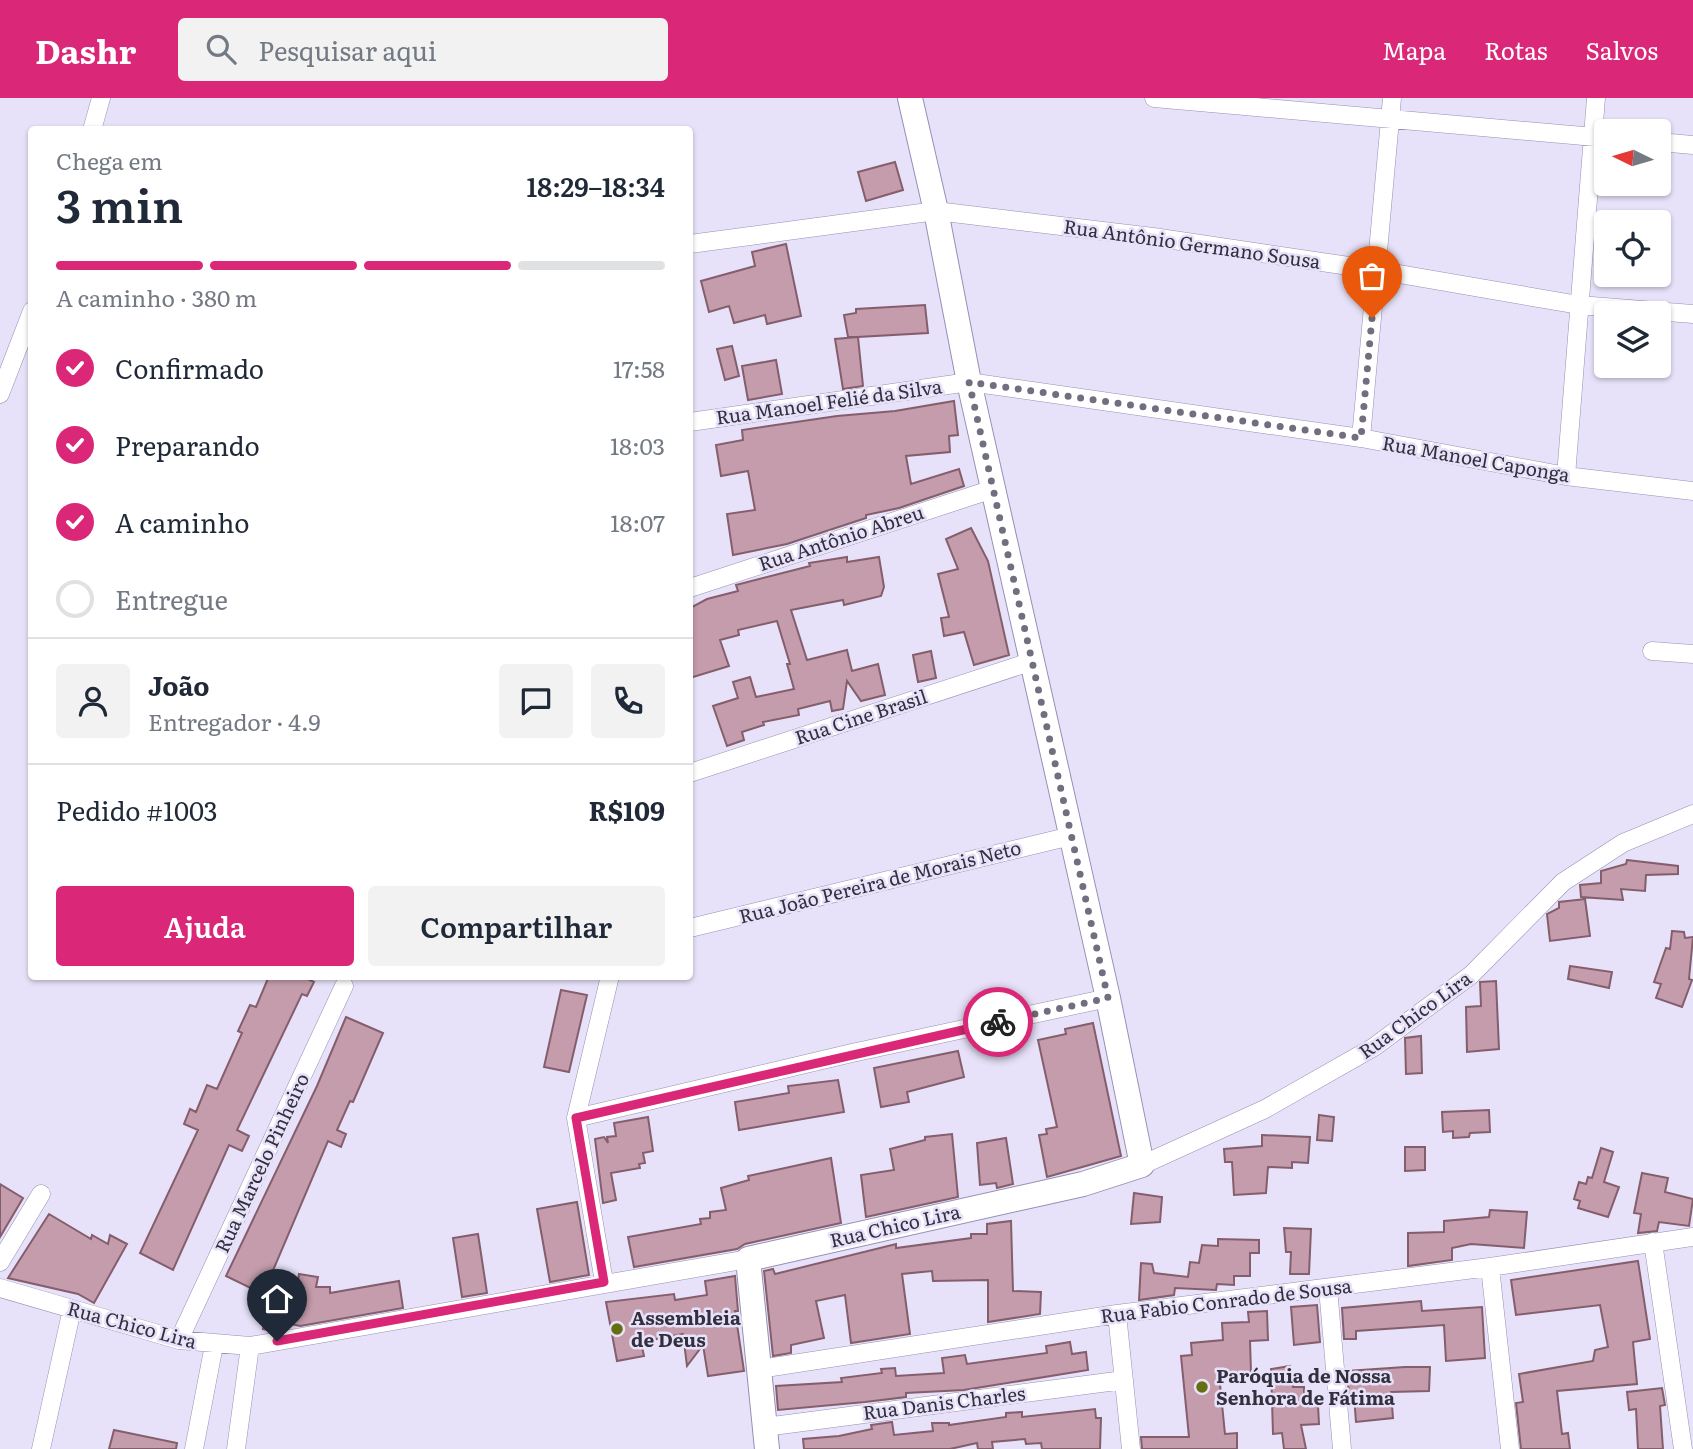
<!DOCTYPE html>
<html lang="pt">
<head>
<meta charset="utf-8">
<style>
  :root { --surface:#fff; --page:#f2f2f3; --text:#1f2937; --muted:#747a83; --line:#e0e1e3; --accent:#db2777 }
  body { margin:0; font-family:Literata,serif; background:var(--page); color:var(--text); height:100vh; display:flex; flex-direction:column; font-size:26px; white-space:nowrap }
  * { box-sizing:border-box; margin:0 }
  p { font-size:23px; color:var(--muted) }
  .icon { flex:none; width:38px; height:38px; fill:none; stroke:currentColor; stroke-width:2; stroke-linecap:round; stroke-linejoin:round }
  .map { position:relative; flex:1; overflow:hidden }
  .side { position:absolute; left:28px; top:28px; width:665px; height:854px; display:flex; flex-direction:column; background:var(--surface); border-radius:7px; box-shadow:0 2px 5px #0004 }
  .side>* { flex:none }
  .needle { width:46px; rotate:275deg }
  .tools { position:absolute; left:1594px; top:21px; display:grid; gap:14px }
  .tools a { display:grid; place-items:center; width:77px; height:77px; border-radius:7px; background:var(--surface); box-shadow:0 2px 5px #0004; font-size:35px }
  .pin { position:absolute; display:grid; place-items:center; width:60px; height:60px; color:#fff; margin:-72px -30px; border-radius:50% 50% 50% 0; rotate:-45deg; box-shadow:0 0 7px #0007 }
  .pin .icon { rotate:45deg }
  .courier { position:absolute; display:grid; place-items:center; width:70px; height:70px; margin:-35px; border:5px solid #db2777; border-radius:50%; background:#fff; color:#222; box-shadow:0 2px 9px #0007 }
  .summary em { font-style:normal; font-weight:600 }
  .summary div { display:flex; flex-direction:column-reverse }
  .summary { display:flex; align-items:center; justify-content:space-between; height:119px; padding:0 28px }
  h1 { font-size:46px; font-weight:600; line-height:52px }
  .bar { display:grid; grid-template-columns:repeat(4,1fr); gap:10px 7px; align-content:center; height:84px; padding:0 28px }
  .bar i { height:9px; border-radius:5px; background:var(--line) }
  .bar .active { background:var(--accent) }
  .bar p { grid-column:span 4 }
  .line { display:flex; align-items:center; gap:18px; padding:0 28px; border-top:2px solid var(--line) }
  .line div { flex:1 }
  .round { display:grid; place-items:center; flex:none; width:74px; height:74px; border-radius:7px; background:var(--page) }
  ol { padding:0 28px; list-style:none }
  li { display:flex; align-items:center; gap:21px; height:77px }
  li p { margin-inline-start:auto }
  li .icon { padding:7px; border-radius:50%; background:var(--accent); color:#fff; stroke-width:4 }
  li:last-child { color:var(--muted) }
  li i { width:38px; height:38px; border:4px solid var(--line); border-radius:50% }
  .cta { display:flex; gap:14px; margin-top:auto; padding:14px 28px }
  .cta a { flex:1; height:80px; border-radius:7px; background:var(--accent); color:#fff; font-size:28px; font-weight:600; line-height:80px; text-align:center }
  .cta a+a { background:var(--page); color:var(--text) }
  header { display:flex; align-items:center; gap:42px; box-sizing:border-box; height:98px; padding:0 35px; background:var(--accent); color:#fff }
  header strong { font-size:33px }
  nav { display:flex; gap:38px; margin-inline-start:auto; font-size:24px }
  .search { width:490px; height:63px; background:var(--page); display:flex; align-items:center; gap:18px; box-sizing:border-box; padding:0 24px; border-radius:7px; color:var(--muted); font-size:26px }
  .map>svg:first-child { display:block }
  .building { fill:#c49cab; stroke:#845e6c; stroke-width:2 }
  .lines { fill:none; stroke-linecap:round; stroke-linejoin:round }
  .street-casing { stroke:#978fb3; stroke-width:19 }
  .secondary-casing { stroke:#978fb3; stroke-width:26 }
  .street { stroke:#fff; stroke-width:18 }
  .secondary { stroke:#fff; stroke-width:24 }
  .done { stroke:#726e7f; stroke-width:7; stroke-dasharray:0 12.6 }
  .route { stroke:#db2777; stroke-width:9 }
  .poi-dot { fill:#666d13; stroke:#e7e2f9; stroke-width:2.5 }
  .labels { text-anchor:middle; stroke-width:5; stroke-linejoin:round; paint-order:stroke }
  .street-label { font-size:19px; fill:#33303e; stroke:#e7e2f9 }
  .poi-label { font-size:19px; font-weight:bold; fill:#33303e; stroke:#e7e2f9; text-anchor:start }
</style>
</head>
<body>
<header>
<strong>Dashr</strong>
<div class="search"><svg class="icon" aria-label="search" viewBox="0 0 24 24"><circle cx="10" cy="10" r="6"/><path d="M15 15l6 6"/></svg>Pesquisar aqui</div>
<nav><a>Mapa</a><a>Rotas</a><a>Salvos</a></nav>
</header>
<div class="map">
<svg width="1693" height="1351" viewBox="0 0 1693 1351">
  <rect width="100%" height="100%" fill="#e7e2f9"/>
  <path class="building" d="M895 64 903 92 866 103 858 74Z
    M786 146 801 218 767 226 765 217 734 225 729 208 709 214 701 183 755 168 752 154Z
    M925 207 928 235 858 239 863 288 843 291 835 241 858 239H848L844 217 856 215V211Z
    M732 248 739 278 725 282 717 251Z
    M776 262 782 296 748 302 742 268Z
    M954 303 958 337 949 338 950 354 906 358 911 386 959 371 964 388 899 410 866 417V420L787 446 733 457 727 416 755 412 748 373 721 378 716 347 743 342 742 332 837 318 895 313Z
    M971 430 988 463 1009 557 974 567 964 534 944 538 941 520 949 519 938 476 958 471 946 441Z
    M847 459V464L879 459 884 489 881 498 844 507 843 502 791 512 807 562 847 552 852 573 878 566 885 597 861 603 847 583 843 611 832 613 830 603 798 611 799 617 763 624 764 627 742 634 744 642 727 648 713 608 738 600 733 584 750 579 756 599 794 591 787 566H790L777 523 738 532 739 537 720 542 729 568 690 580V510L707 501 738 493 736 487 810 468 809 465Z
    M931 553 936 580 918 584 913 557Z
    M1627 762 1678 768V776L1646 777 1645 793 1621 791 1623 802 1581 799 1580 787 1601 785V773L1626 766Z
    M1585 801 1590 838 1550 843 1547 816 1559 810V804Z
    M1672 833 1684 834 1685 840 1693 839 1689 881 1692 882 1682 909 1656 900 1661 886 1654 884 1666 850 1670 851Z
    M1570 868 1612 874 1609 890 1568 881Z
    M269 878H302L314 884 307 898 302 896 237 1032 249 1038 242 1053 229 1047 173 1172 140 1155 198 1032 184 1026 190 1011 196 1014 207 987 217 991 242 935 238 933 245 918 250 907 256 909Z
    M1496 883 1499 951 1467 954 1466 909 1481 908 1480 884Z
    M561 892 587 897 569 974 544 969Z
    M346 919 383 935 353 1004 350 1003 337 1032 346 1036 341 1049 328 1043 263 1196 226 1178 317 988Z
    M1093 925 1121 1058 1047 1079 1039 1037 1047 1036 1046 1031 1057 1029 1038 942 1066 936 1065 931Z
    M1421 938 1422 975 1406 976 1405 940Z
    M958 953 964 979 907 994 909 1004 881 1009 874 970Z
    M838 982 844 1014 739 1032 735 1004 789 995 788 988Z
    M1489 1012 1490 1034 1470 1035 1469 1039 1453 1040V1033L1443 1034 1442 1014Z
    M1319 1017 1334 1019 1332 1043 1317 1042Z
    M648 1019 653 1053 643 1055 645 1065 639 1066 640 1070 611 1075 616 1102 603 1105 595 1041 604 1039 608 1045 607 1039 616 1038 614 1025Z
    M952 1036 958 1099 866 1119 861 1077 894 1072 890 1051 925 1042V1039Z
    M1262 1037 1310 1039 1308 1065 1292 1064V1070L1268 1069 1266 1095 1234 1097 1232 1064H1225L1224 1051 1262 1048Z
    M1006 1040 1013 1086 997 1090 996 1085 980 1087 977 1045Z
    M1405 1049H1425V1072L1405 1073Z
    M1601 1050 1613 1054 1604 1084 1619 1089 1608 1119 1578 1110 1580 1103 1574 1101 1579 1084 1586 1086 1588 1079 1592 1080Z
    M831 1060 841 1125 745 1146 737 1151 634 1169 628 1139 701 1126 700 1121 710 1120V1114L726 1112 721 1090 749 1082 748 1078Z
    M1642 1075 1668 1080 1665 1094 1693 1101 1689 1128 1659 1124 1657 1133 1638 1135 1641 1116 1634 1115Z
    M0 1086 23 1100 0 1139Z
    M1134 1095 1162 1099 1160 1124 1131 1126Z
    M577 1104 589 1177 550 1184 537 1111Z
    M1490 1112 1527 1114 1524 1150 1471 1146 1452 1150V1162L1408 1168V1135L1444 1134V1123L1489 1119Z
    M49 1116 91 1141 92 1137 108 1146 110 1137 127 1146 94 1205 78 1196 8 1180Z
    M1011 1123 1013 1193 1041 1194 1040 1216 988 1224V1182L933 1183 932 1173 902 1176 910 1236 851 1245 845 1197 816 1203 824 1240 791 1247V1255L773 1258 764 1173 773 1171 775 1176 896 1146V1150L971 1140V1136H987V1126Z
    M1284 1130 1311 1131 1309 1176H1290L1291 1154H1286Z
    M478 1136 487 1195 462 1199 453 1140Z
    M1218 1141 1259 1142V1155H1250V1178H1234V1187L1217 1186 1216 1192 1175 1190 1174 1197 1139 1202 1141 1165 1152 1166 1154 1175 1188 1179 1190 1164 1199 1165 1202 1147 1218 1148Z
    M1638 1163 1650 1241 1633 1244 1637 1286 1557 1293 1562 1336 1568 1335 1570 1351H1521L1516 1305 1523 1304 1519 1276 1593 1263 1595 1252 1608 1249 1600 1207 1516 1217 1511 1182Z
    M299 1176 318 1179 316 1189H330V1195L399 1183 403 1210 300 1228 286 1225 285 1230 272 1233 263 1231 270 1196 295 1201Z
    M735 1178 738 1213H735L744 1273 708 1278 703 1247 687 1268 683 1236 641 1244 644 1258 617 1263 606 1204 674 1196 675 1202 707 1197 705 1183Z
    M1421 1203 1422 1213 1482 1209 1485 1260 1446 1263 1444 1227 1356 1233V1241H1344L1342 1210Z
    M1317 1207 1320 1244 1294 1247 1291 1209Z
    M1267 1213 1268 1242 1250 1243 1251 1274 1219 1276 1225 1336 1237 1335V1351H1142L1141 1339H1189L1181 1258 1192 1257 1191 1245 1223 1242 1222 1225 1249 1224 1248 1214Z
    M1070 1244 1072 1256 1086 1254 1088 1272 964 1292 906 1295V1299L865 1304 778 1312 776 1288 842 1284 841 1280 882 1275 881 1271 895 1270 896 1278 944 1275 942 1260 965 1257 967 1266 1047 1255 1046 1248Z
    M1290 1268 1293 1289H1304V1308L1318 1307 1319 1326 1301 1327 1306 1351H1284L1282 1335 1273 1336 1271 1271Z
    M1405 1269H1430L1429 1293 1391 1294 1393 1320 1356 1324 1354 1298H1349L1347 1273Z
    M1662 1290 1665 1307 1660 1308 1663 1351H1638L1636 1311 1629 1312 1627 1294Z
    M1095 1311 1096 1320H1101L1100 1351H1042L1041 1345 1026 1346 1025 1341 992 1344 993 1351H978L977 1345 950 1351H804L803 1341 839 1338 872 1331 871 1327 892 1324 894 1337 933 1333 932 1325H949V1327L1006 1319V1315L1022 1314V1319Z
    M114 1332 177 1345 176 1351H109Z"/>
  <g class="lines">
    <g class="street-casing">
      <path id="street" d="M1154 0 1606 40
        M92 32 101 0
        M1659 44 1693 47
        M690 146 936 113 1153 139 1376 172 1579 207 1693 216
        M0 296 32 213
        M690 324 969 284 1361 340 1566 378 1693 393
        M1361 340 1392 0
        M1566 378 1596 0
        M690 490 993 391
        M1652 553 1693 556
        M690 675 1033 563
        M690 830 1071 738
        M576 1020 852 955 1108 900
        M1142 1067 1265 1011 1374 949 1471 877 1563 784 1623 745 1693 716
        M1653 1144 1683 1351
        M0 1164 41 1096
        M1490 1169 1510 1351
        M604 1184 576 1020 610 878
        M0 1190 179 1242 250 1248 748 1161
        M1328 1190 1342 1351
        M1117 1216 1131 1351
        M179 1242 344 888
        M760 1271 1117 1216 1490 1169 1693 1139
        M765 1329 1124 1282
        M41 1351 72 1211
        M194 1351 214 1247
        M236 1351 250 1248"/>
    </g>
    <g class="secondary-casing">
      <path id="secondary" d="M767 1351 748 1161 1083 1086 1142 1067 1108 900 969 284 936 113 910 0"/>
    </g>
    <use href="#street" class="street"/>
    <use href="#secondary" class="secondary"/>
  </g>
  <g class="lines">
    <path class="done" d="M998 924 1108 900 969 284 1361 340 1372 220"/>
    <path class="route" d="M277 1243 604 1184 576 1020 998 924"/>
  </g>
  <g class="poi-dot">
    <circle cx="617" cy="1231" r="7"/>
    <circle cx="1202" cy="1289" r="7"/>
  </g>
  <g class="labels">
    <g class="street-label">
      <text transform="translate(1192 146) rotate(8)" y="7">Rua Antônio Germano Sousa</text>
      <text transform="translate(829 304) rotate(-8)" y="7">Rua Manoel Felié da Silva</text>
      <text transform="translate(1476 361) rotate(10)" y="7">Rua Manoel Caponga</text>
      <text transform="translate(841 440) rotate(-18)" y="7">Rua Antônio Abreu</text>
      <text transform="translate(861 619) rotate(-18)" y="7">Rua Cine Brasil</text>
      <text transform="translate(880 784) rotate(-14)" y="7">Rua João Pereira de Morais Neto</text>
      <text transform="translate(1415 917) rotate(-36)" y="7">Rua Chico Lira</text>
      <text transform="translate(262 1065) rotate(-65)" y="7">Rua Marcelo Pinheiro</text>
      <text transform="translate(895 1128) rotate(-13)" y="7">Rua Chico Lira</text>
      <text transform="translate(1226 1203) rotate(-7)" y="7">Rua Fabio Conrado de Sousa</text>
      <text transform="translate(132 1227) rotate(15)" y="7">Rua Chico Lira</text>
      <text transform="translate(944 1305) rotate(-7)" y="7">Rua Danis Charles</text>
    </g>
    <g class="poi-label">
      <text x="631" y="1227">Assembleia<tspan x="631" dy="22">de Deus</tspan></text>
      <text x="1216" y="1285">Paróquia de Nossa<tspan x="1216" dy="22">Senhora de Fátima</tspan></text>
    </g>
  </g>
</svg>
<div class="tools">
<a><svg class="needle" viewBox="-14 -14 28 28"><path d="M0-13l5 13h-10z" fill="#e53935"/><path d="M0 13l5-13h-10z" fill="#747a83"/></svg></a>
<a><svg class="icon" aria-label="locate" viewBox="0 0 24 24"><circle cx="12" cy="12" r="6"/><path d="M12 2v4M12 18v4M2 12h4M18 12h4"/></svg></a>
<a><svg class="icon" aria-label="layers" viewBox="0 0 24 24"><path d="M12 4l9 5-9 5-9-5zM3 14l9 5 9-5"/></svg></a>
</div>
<div class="pin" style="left:1372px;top:220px;background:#ea580c"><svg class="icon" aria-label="bag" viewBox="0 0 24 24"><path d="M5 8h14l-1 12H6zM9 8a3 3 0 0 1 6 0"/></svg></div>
<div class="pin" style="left:277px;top:1243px;background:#1f2937"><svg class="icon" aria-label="home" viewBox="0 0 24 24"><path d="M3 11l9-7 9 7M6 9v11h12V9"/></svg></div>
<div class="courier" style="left:998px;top:924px"><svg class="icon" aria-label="bike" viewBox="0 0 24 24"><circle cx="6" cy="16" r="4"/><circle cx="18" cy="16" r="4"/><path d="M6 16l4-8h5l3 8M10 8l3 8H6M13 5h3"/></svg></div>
<section class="side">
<div class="summary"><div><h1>3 min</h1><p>Chega em</p></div><em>18:29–18:34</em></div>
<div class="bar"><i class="active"></i><i class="active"></i><i class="active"></i><i></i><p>A caminho · 380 m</p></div>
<ol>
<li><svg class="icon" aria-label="check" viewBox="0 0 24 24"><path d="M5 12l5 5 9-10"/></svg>Confirmado<p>17:58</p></li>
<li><svg class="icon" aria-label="check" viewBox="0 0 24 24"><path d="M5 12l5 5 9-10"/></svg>Preparando<p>18:03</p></li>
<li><svg class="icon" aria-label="check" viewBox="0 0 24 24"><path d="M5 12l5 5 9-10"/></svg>A caminho<p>18:07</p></li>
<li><i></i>Entregue</li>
</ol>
<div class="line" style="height:126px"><a class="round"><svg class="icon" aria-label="person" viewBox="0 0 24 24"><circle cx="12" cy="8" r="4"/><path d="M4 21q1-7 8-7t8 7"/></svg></a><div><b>João</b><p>Entregador · 4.9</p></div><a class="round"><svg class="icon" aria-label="chat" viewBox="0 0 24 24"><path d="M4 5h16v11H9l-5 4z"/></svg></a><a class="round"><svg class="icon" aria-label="phone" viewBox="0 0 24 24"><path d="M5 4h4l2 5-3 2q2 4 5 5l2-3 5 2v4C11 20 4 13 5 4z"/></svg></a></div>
<div class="line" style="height:91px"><div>Pedido #1003</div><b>R$109</b></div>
<div class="cta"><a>Ajuda</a><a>Compartilhar</a></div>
</section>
</div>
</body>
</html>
